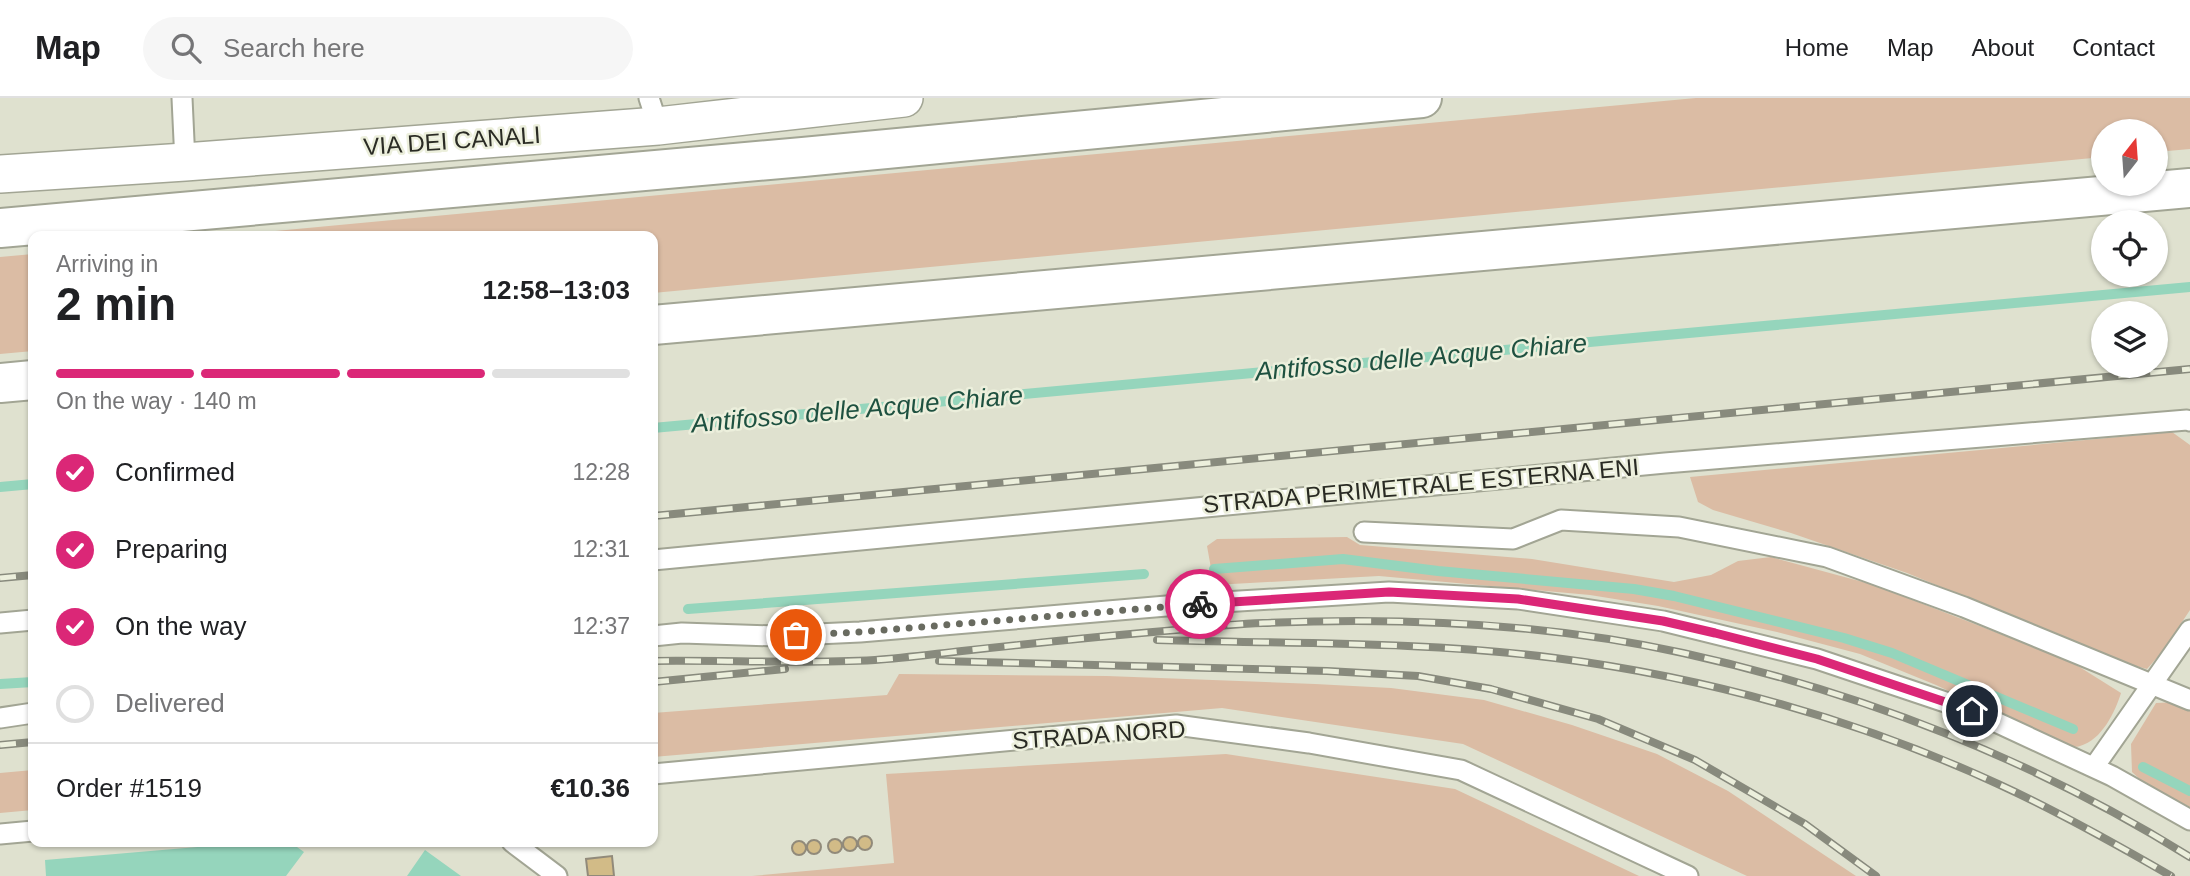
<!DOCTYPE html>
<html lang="en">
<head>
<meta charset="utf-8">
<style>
  :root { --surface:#fff; --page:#f6f6f6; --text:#202124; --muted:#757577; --line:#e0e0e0; --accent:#db2777 }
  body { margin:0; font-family:Helvetica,sans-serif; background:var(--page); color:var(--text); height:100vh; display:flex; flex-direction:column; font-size:26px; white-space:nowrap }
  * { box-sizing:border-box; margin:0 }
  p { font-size:23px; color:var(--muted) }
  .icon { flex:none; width:38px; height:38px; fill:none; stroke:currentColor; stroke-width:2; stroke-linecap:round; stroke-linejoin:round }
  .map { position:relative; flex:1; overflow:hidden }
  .side { position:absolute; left:28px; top:133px; width:630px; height:616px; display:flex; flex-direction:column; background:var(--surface); border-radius:14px; box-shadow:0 2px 5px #0004 }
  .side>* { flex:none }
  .needle { width:46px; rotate:17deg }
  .tools { position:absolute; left:2091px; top:21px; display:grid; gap:14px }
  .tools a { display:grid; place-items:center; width:77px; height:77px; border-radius:50%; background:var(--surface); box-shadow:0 2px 5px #0004; font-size:35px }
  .pin { position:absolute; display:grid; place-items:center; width:60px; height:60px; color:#fff; margin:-30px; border:4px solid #fff; border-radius:50%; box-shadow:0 2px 7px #0007 }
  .courier { position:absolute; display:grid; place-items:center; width:70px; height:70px; margin:-35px; border:5px solid #db2777; border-radius:50%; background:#fff; color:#222; box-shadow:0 2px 9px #0007 }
  .summary em { font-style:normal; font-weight:700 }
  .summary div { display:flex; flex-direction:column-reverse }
  .summary { display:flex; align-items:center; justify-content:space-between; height:119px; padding:0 28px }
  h1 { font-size:46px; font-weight:700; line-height:52px }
  .bar { display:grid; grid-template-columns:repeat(4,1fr); gap:10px 7px; align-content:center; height:84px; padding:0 28px }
  .bar i { height:9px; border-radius:5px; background:var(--line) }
  .bar .on { background:var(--accent) }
  .bar p { grid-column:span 4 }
  .line { display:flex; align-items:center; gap:18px; padding:0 28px; border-top:2px solid var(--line) }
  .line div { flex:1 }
  ol { padding:0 28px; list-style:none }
  li { display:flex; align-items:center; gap:21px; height:77px }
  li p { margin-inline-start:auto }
  li .icon { padding:7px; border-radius:50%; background:var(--accent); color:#fff; stroke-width:4 }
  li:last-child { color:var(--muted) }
  li i { width:38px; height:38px; border:4px solid var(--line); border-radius:50% }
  header { display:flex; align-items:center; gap:42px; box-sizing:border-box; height:98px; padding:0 35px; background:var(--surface); border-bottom:2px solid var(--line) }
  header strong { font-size:33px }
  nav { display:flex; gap:38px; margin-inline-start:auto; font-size:24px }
  .search { width:490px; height:63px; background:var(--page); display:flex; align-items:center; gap:18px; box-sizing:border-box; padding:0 24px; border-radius:38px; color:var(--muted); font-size:26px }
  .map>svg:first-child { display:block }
  .green { fill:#dbbca4 }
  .water { fill:#95d5bc }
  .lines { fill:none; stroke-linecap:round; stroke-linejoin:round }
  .stream { stroke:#95d5bc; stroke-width:10 }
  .building { fill:#d2bb87; stroke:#918a7a; stroke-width:2 }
  .lane-casing { stroke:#a2a594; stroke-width:23 }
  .street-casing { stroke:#a2a594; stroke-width:40 }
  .highway-casing { stroke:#a2a594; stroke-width:42 }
  .lane { stroke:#fff; stroke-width:19 }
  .street { stroke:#fff; stroke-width:37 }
  .highway { stroke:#fff; stroke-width:38 }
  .rail-casing { stroke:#888a7d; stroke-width:8 }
  .rail { stroke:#ecefdc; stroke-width:5; stroke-dasharray:16; stroke-linecap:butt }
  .done { stroke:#696b60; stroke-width:7; stroke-dasharray:0 12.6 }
  .route { stroke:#db2777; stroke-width:9 }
  .labels { text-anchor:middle; stroke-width:5; stroke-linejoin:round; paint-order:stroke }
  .street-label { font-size:24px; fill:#2a2b24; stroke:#ecefdc }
  .water-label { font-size:26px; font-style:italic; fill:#1e5140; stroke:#ecefdc }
</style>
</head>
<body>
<header>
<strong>Map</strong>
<div class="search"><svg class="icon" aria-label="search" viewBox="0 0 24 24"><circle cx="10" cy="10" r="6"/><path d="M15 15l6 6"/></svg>Search here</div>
<nav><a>Home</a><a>Map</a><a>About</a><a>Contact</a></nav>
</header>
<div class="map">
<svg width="2190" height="778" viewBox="0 0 2190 778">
  <rect width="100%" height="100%" fill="#dfe1cf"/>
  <path class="green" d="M1696 0H2190V51L2156 54V33H2104L2103 59 653 195V138H221Z
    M33 156V253L0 256V159Z
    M2172 334 2190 347V512L2162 554 2147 571 2132 567 1907 475 1791 435 1713 412 1698 404 1690 379Z
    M1347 439 1360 447 1532 461 1674 484 1711 477 1738 463 1771 459 1874 487 2070 563 2121 595C2115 614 2102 642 2080 648 2076 650 2068 647 2063 647L1936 587 1860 556 1777 534 1658 508 1590 497 1379 478 1214 487 1207 448 1217 441Z
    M899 576 1107 578 1315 586 1391 590 1484 602 1572 627 1657 656 1728 693 1856 778H1747L1463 646 1222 610 653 659V615L887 597Z
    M2179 604 2190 610V709L2145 686 2132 674 2131 646 2156 605Z
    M1226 656 1455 691 1639 778H752L894 765 886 676Z
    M33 672V712L0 715V675Z"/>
  <path class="water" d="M257 744H290L304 754 286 778H46L45 762Z
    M425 752 461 778H407Z"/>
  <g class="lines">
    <path class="stream" d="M653 330 2190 189
      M0 389 33 386
      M1214 471 1343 461 1438 473 1634 491 1674 498 1844 540 1892 555 2073 631
      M688 511 1144 476
      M0 586 33 584
      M2143 669 2190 693"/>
  </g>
  <path class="building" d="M858 745a7 7 0 1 1 14 0a7 7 0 1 1-14 0Z
    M843 746a7 7 0 1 1 14 0a7 7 0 1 1-14 0Z
    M828 748a7 7 0 1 1 14 0a7 7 0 1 1-14 0Z
    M807 749a7 7 0 1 1 14 0a7 7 0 1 1-14 0Z
    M792 750a7 7 0 1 1 14 0a7 7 0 1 1-14 0Z
    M612 758 614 778H588L586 761Z"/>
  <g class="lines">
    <g class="lane-casing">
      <path id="lane" d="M182 0 185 64
        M649 0 658 28
        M1364 434 1513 441 1561 422 1679 429 1827 459 1964 509 2190 602
        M653 462 1665 365 2187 322 2190 323
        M0 525 33 522
        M653 538 682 535 774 538 860 534 1190 506 1389 494 1518 501 1663 523 1817 561 1972 613 2112 678 2190 722
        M0 620 33 615
        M2094 669 2190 532
        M653 676 1176 627 1309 645 1461 672 1688 778
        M0 736 33 733
        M512 744 557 778"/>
    </g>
    <g class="street-casing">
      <path id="street" d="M0 76 185 64 658 28 904 0"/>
    </g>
    <g class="highway-casing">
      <path id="highway" d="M0 130 803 59 1422 0
        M653 227 2190 90
        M0 285 33 282"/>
    </g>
    <use href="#lane" class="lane"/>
    <use href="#street" class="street"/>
    <use href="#highway" class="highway"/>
    <g class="rail-casing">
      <path id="rail" d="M653 418 2190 271
        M0 480 33 477
        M1157 542C1289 546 1423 543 1555 560 1705 579 1860 622 1998 686 2057 713 2114 745 2171 778
        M653 563C727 562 802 566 875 562 904 560 934 556 962 553 1034 545 1105 538 1176 532 1205 529 1234 526 1263 525 1403 519 1546 525 1683 555 1861 594 2035 662 2190 759
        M939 563 1327 573 1418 578 1491 591 1598 621 1695 662 1805 726 1876 778
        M653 584 785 571
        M0 647 33 644"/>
    </g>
    <use href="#rail" class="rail"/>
  </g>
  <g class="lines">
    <path class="done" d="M796 537 860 534 1200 506"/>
    <path class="route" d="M1200 506 1389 494 1518 501 1663 523 1715 535 1817 561 1972 613"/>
  </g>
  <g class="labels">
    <g class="street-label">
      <text transform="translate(452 43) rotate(-4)" y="8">VIA DEI CANALI</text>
      <text transform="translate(1421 388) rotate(-5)" y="8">STRADA PERIMETRALE ESTERNA ENI</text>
      <text transform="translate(1099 637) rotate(-4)" y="8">STRADA NORD</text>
    </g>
    <g class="water-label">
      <text transform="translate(1421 259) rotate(-5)" y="9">Antifosso delle Acque Chiare</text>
      <text transform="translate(857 311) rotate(-5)" y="9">Antifosso delle Acque Chiare</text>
    </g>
  </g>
</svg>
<div class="tools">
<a><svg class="needle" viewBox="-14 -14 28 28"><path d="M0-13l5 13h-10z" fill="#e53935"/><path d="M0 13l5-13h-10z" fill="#757577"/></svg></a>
<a><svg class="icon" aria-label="locate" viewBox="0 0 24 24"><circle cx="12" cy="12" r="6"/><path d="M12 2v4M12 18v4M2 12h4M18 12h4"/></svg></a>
<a><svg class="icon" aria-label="layers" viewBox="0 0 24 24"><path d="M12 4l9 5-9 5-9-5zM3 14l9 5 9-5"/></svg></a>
</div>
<div class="pin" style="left:796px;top:537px;background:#ea580c"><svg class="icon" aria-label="bag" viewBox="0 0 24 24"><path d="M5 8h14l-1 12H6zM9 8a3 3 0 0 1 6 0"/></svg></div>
<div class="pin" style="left:1972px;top:613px;background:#1f2937"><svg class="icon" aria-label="home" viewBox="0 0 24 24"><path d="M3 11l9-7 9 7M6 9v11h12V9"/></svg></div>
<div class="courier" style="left:1200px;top:506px"><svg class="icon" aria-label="bike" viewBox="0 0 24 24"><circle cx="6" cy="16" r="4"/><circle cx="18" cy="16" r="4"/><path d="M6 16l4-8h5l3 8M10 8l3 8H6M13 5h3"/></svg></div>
<section class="side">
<div class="summary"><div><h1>2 min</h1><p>Arriving in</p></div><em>12:58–13:03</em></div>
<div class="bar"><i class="on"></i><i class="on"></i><i class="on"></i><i></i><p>On the way · 140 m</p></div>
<ol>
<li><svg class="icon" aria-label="check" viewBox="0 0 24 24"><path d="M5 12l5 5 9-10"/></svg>Confirmed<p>12:28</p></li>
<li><svg class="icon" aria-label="check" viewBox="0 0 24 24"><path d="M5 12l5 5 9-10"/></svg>Preparing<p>12:31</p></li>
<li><svg class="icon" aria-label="check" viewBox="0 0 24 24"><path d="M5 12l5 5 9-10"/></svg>On the way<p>12:37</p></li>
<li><i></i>Delivered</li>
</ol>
<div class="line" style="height:91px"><div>Order #1519</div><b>€10.36</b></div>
</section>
</div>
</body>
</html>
